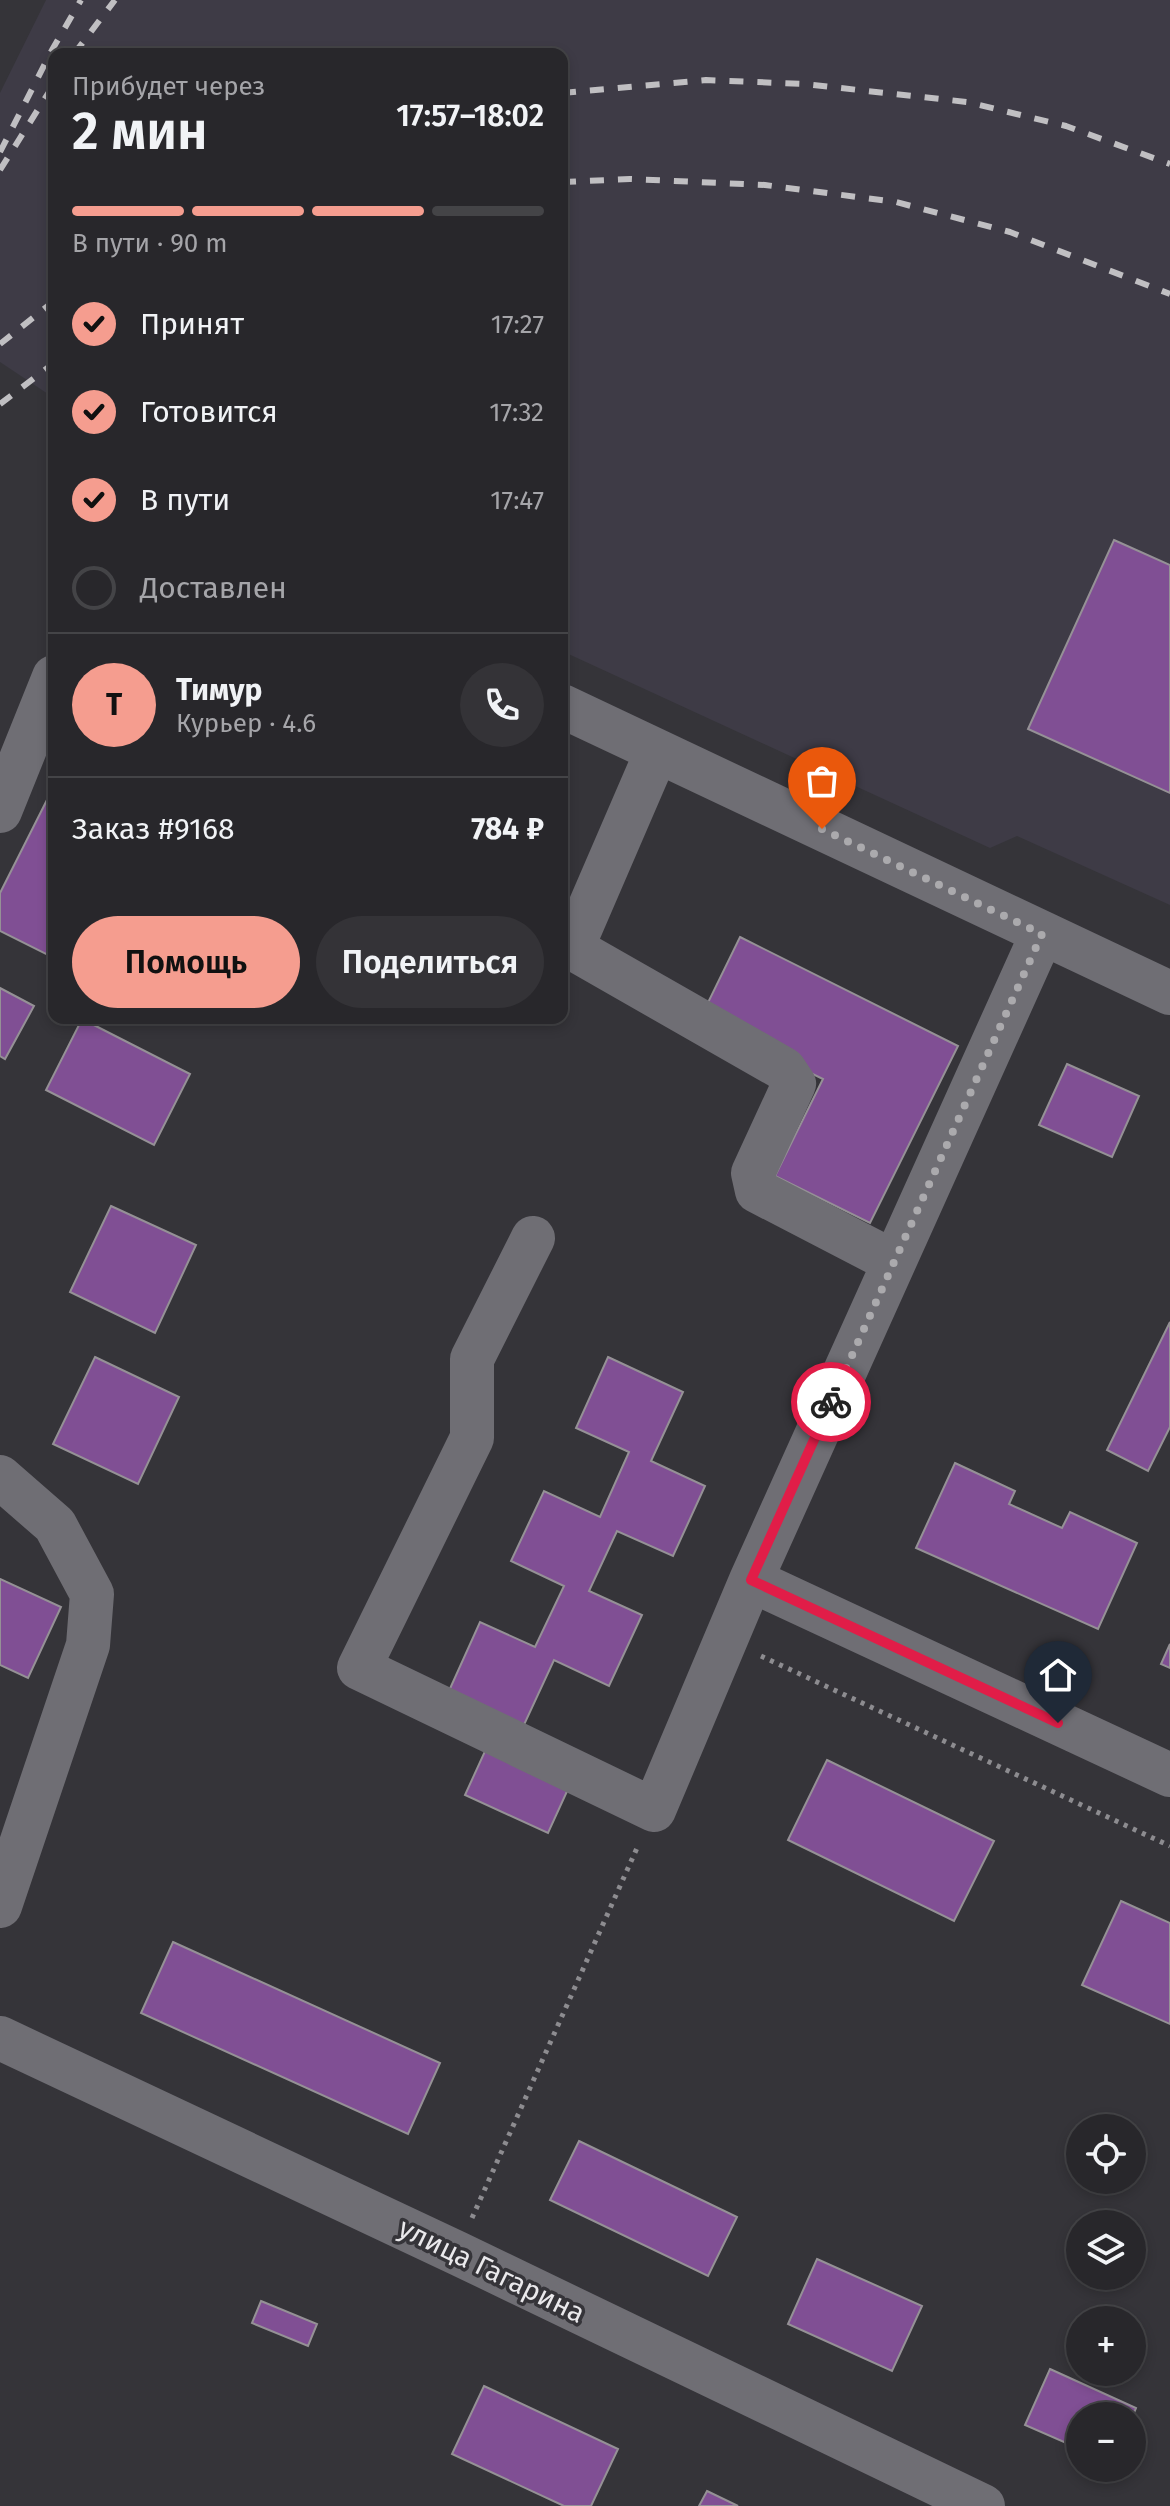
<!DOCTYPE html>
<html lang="ru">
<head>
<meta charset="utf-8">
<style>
  :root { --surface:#28272b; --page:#343337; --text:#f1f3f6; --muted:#a5a5a9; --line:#444447; --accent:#f59d8f }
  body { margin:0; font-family:"Fira Sans",sans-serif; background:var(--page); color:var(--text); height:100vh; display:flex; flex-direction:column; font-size:30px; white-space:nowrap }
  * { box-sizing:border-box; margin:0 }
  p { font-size:26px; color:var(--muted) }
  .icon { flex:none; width:44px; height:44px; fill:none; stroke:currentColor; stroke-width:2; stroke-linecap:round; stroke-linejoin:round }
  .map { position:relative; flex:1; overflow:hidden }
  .details { position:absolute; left:48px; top:48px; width:520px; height:976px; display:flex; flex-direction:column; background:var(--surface); border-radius:16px; box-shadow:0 4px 12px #0003,0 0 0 2px var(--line) }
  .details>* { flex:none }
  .tools { position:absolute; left:1066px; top:2114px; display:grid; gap:16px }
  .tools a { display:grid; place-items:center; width:80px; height:80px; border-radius:50%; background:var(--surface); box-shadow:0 4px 12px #0003,0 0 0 2px var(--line); font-size:40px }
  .pin { position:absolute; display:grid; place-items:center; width:68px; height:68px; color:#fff; margin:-82px -34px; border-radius:50% 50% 50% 0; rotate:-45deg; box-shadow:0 0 8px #0007 }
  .pin .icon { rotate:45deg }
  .courier { position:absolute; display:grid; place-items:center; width:80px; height:80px; margin:-40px; border:6px solid #e11d48; border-radius:50%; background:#fff; color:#222; box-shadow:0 2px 10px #0007 }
  .overview em { font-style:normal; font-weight:600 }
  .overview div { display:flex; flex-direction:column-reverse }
  .overview { display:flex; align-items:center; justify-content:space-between; height:136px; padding:0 24px }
  h1 { font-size:52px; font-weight:600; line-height:60px }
  .bar { display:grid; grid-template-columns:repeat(4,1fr); gap:12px 8px; align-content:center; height:96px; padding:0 24px }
  .bar i { height:10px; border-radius:6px; background:var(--line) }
  .bar .on { background:var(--accent) }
  .bar p { grid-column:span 4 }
  .line { display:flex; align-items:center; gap:20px; padding:0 24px; border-top:2px solid var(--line) }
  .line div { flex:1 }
  .round { display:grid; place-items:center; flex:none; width:84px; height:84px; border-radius:42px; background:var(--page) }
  ol { padding:0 24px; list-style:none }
  li { display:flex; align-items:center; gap:24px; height:88px }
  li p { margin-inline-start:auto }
  li .icon { padding:8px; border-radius:50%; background:var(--accent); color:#111; stroke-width:4 }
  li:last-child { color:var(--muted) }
  li i { width:44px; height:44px; border:4px solid var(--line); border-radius:50% }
  .primary-button { display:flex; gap:16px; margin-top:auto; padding:16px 24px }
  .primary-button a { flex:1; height:92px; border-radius:48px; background:var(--accent); color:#111; font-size:32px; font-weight:600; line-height:92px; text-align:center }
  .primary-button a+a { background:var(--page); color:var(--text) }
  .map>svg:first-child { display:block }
  .built { fill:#3e3b46 }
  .building { fill:#804f94; stroke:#959196; stroke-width:2 }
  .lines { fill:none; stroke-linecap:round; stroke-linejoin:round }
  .path { stroke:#8d8c90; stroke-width:5; stroke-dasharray:4 6; stroke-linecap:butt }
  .minor { stroke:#6f6e74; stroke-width:44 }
  .rail { stroke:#c0bfc2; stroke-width:6; stroke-dasharray:14 14; stroke-linecap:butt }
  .done { stroke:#abaaad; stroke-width:8; stroke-dasharray:0 14.4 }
  .route { stroke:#e11d48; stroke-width:10 }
  .labels { text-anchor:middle; stroke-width:7; stroke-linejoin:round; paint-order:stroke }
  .street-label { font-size:28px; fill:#eae9ec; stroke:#353439 }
</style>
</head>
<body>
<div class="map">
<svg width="1170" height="2506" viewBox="0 0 1170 2506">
  <rect width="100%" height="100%" fill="#353439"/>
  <path class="built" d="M46 0H1170V905L1017 836 990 848 562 651V54H54V398L0 362V93Z"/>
  <path class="building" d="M1114 540 1170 565V793L1028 729Z
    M54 786V958L0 931V893Z
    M740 937 958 1046 870 1223 775 1176 823 1079 700 1019Z
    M0 988 34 1006 5 1059 0 1056Z
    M82 1019 190 1074 154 1145 46 1090Z
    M1067 1064 1139 1096 1112 1157 1039 1125Z
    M111 1206 196 1245 155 1333 70 1292Z
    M1170 1322V1427L1148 1471 1107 1450Z
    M95 1357 179 1397 138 1484 53 1444Z
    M608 1357 683 1392 651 1461 705 1486 673 1556 617 1531 589 1591 642 1615 609 1686 554 1660 523 1727 448 1693 480 1622 535 1647 564 1586 511 1561 544 1491 600 1517 629 1452 576 1428Z
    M955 1463 1015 1491 1009 1504 1062 1528 1070 1512 1137 1543 1098 1629 916 1548Z
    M0 1579 61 1607 28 1678 0 1665Z
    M1170 1644V1668L1161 1664Z
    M486 1749 569 1787 548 1833 465 1795Z
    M827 1760 994 1841 954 1921 788 1840Z
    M1121 1901 1170 1923V2024L1082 1985Z
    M173 1942 440 2063 408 2134 141 2013Z
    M579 2141 737 2217 708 2276 550 2200Z
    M817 2259 922 2306 892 2371 788 2324Z
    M261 2301 317 2324 308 2346 252 2323Z
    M1050 2369 1136 2408 1132 2418 1080 2416V2449L1025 2425Z
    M484 2386 618 2449 591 2506H564L452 2454Z
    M707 2491 738 2506H699Z"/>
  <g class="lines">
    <path class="path" d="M761 1656 1170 1846
      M472 2218 637 1848"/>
    <path class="minor" d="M562 706 1170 993
      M0 811 54 677
      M572 948 784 1069 794 1084 753 1173 757 1191 894 1262
      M562 951 572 948 657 751
      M533 1238 472 1359V1438L359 1668 654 1810 751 1580 1042 934
      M0 1477 55 1525 92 1594 88 1645 0 1906
      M751 1580 1170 1775
      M0 2038 457 2253 983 2506"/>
    <path class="rail" d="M74 54 115 0
      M562 93 706 80 804 84 967 102 1066 126 1170 164
      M0 152 52 50 81 0
      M0 170 54 84
      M562 182 630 179 765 185 896 202 1010 232 1170 294
      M0 344 54 301
      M0 404 54 363"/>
  </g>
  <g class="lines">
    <path class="done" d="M822 829 1042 934 831 1402"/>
    <path class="route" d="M831 1402 751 1580 1058 1723"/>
  </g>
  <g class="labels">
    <g class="street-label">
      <text transform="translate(492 2270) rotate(26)" y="10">улица Гагарина</text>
    </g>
  </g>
</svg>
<div class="tools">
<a><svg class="icon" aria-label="locate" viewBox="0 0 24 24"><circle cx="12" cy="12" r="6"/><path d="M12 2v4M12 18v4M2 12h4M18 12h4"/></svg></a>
<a><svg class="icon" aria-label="layers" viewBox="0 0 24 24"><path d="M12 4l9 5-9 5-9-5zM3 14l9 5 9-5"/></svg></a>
<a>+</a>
<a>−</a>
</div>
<div class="pin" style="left:822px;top:829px;background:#ea580c"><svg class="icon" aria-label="bag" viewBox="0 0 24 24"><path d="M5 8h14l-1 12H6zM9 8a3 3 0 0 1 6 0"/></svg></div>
<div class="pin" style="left:1058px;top:1723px;background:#1f2937"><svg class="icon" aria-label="home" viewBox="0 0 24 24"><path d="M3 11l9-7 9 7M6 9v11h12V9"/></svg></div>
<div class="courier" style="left:831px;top:1402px"><svg class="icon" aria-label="bike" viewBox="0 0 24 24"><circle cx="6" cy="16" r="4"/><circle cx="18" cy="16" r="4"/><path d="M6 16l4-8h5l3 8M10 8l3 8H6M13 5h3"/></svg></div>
<section class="details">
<div class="overview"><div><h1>2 мин</h1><p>Прибудет через</p></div><em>17:57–18:02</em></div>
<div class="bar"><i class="on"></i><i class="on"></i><i class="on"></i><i></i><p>В пути · 90 m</p></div>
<ol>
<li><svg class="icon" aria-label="check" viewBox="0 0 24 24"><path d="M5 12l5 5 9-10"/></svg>Принят<p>17:27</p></li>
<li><svg class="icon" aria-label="check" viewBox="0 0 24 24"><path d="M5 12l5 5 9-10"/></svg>Готовится<p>17:32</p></li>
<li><svg class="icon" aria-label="check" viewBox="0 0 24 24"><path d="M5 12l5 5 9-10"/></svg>В пути<p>17:47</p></li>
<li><i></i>Доставлен</li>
</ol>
<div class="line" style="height:144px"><b class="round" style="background:var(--accent);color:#111">Т</b><div><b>Тимур</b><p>Курьер · 4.6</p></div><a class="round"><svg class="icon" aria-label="phone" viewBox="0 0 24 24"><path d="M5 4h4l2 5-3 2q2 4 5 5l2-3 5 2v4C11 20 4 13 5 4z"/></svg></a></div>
<div class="line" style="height:104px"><div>Заказ #9168</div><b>784 ₽</b></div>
<div class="primary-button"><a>Помощь</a><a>Поделиться</a></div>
</section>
</div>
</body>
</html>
